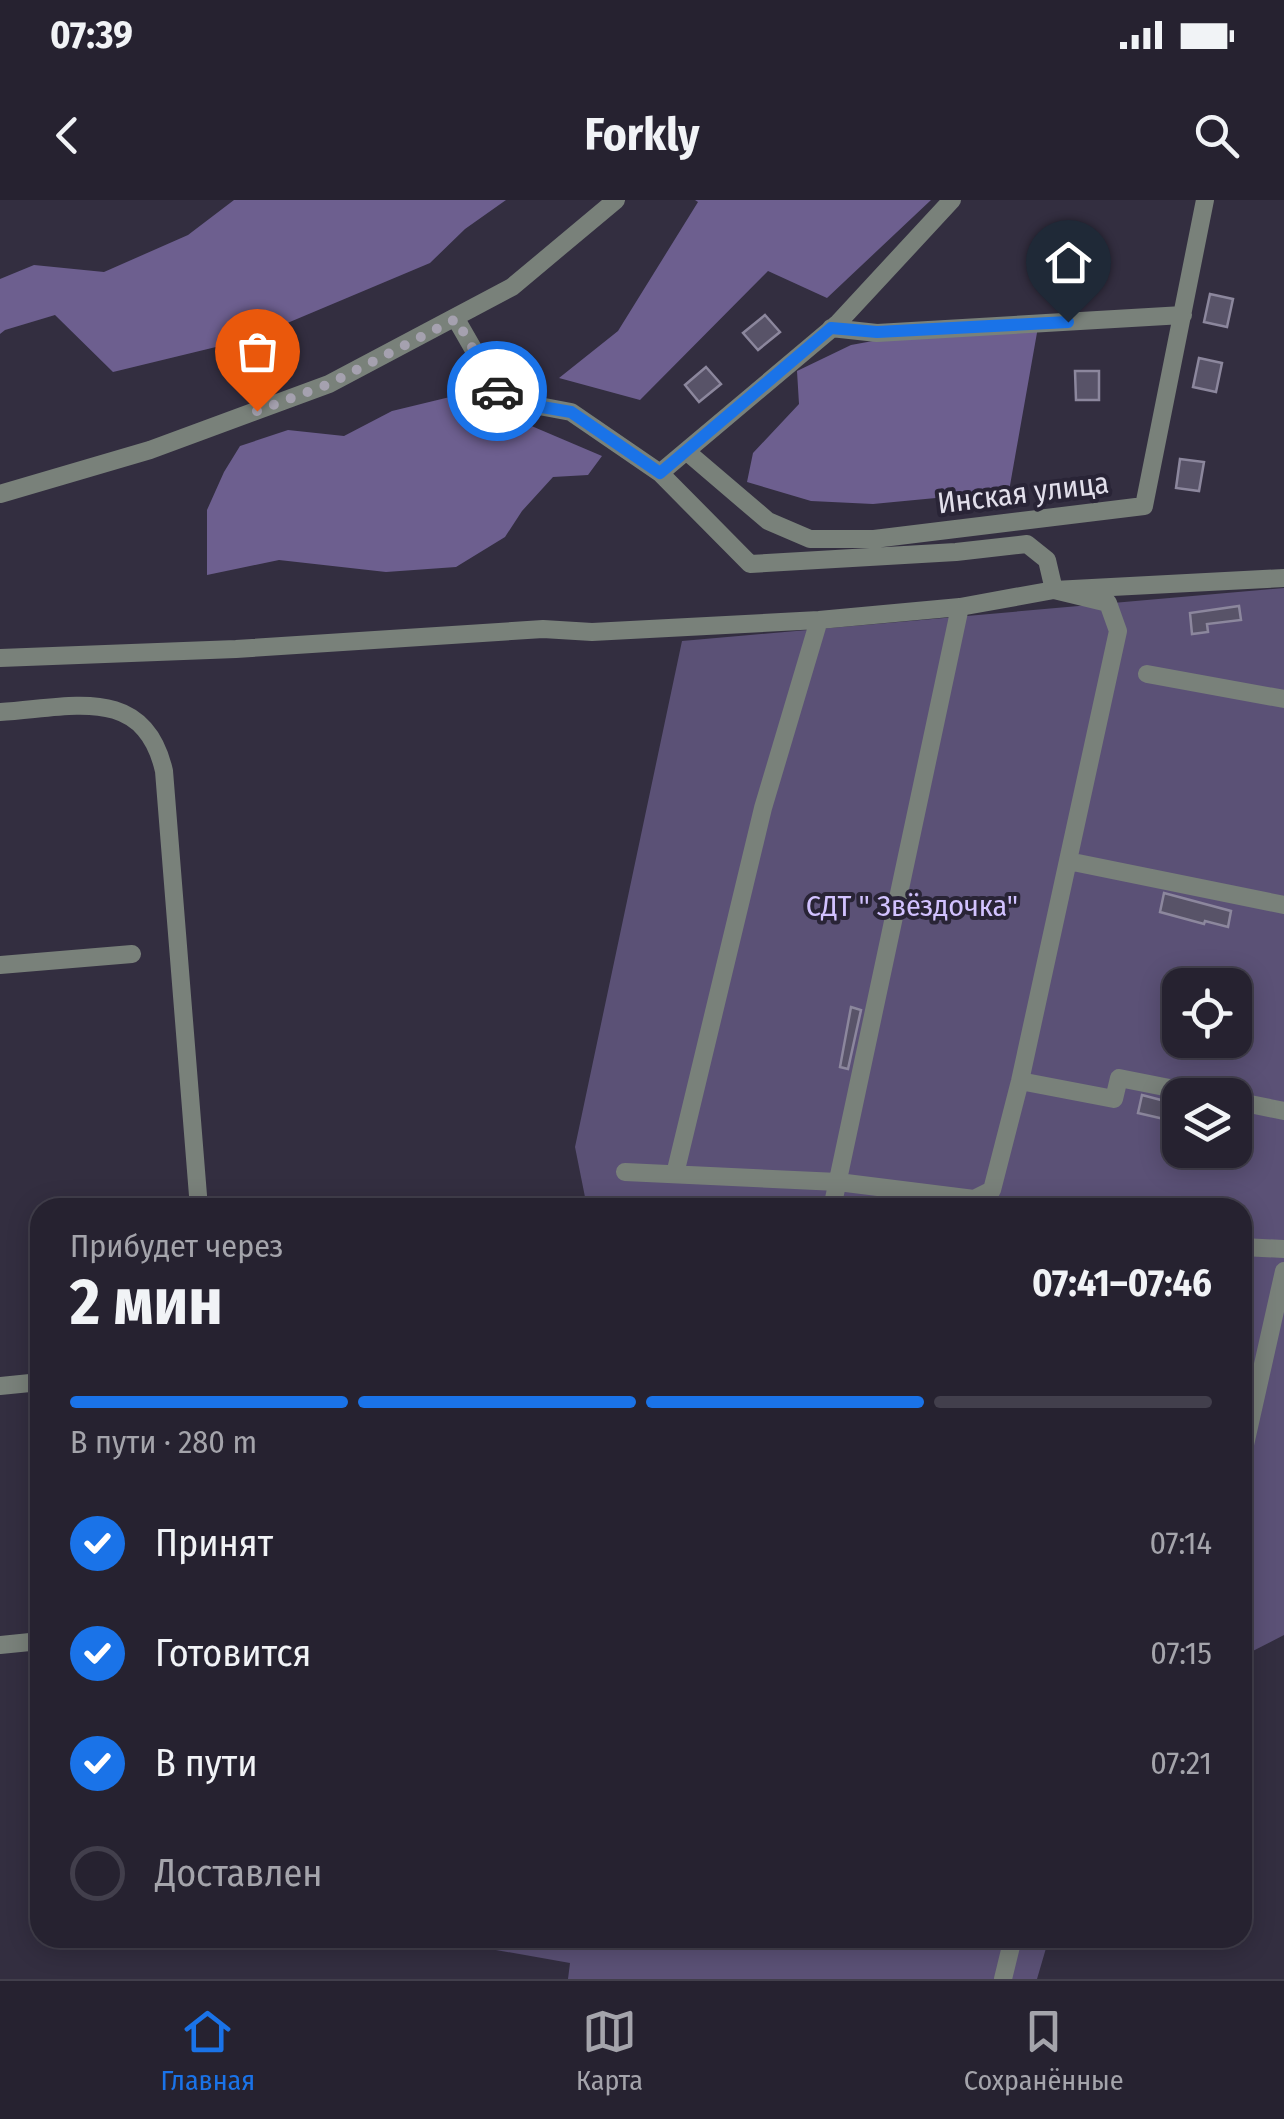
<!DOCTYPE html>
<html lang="ru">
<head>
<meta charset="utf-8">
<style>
  :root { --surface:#262230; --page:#2e2a38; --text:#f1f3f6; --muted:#a4a4ab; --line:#423f4c; --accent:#1a73e8 }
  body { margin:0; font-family:"Fira Sans Condensed",sans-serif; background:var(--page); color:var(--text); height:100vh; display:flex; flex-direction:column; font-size:38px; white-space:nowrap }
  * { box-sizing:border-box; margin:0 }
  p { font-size:32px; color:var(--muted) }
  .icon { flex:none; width:55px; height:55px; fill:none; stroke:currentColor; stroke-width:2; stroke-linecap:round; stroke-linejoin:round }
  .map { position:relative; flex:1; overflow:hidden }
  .side { position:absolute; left:30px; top:998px; width:1222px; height:750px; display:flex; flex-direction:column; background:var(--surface); border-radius:30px; box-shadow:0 5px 25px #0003,0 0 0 2px var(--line) }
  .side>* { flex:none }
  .buttons { position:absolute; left:1162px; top:768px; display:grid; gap:20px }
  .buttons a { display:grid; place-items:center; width:90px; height:90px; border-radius:20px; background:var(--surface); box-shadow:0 5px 25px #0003,0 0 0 2px var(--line); font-size:50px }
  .pin { position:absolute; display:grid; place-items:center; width:85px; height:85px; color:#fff; margin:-102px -42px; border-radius:50% 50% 50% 0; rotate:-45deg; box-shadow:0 0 10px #0007 }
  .pin .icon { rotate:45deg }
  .courier { position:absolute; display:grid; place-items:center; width:100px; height:100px; margin:-50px; border:8px solid #1a73e8; border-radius:50%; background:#fff; color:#222; box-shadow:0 2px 12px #0007 }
  .head em { font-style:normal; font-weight:700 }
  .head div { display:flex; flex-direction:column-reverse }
  .head { display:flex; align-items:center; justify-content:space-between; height:170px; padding:0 40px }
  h1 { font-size:65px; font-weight:700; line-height:75px }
  .bar { display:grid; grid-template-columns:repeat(4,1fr); gap:15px 10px; align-content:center; height:120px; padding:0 40px }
  .bar i { height:12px; border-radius:8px; background:var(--line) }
  .bar .selected { background:var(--accent) }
  .bar p { grid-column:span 4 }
  ol { padding:0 40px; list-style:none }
  li { display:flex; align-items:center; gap:30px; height:110px }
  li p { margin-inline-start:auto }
  li .icon { padding:10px; border-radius:50%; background:var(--accent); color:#fff; stroke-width:4 }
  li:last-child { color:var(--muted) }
  li i { width:55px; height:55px; border:5px solid var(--line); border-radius:50% }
  .status { display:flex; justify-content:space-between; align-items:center; height:70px; padding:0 50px; background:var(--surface); direction:ltr }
  .status svg { height:28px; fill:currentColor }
  header { display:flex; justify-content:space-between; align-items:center; height:130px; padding:0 40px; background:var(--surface); font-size:45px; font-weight:700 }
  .tab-bar { display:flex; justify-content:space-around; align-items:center; height:140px; border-top:2px solid var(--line); background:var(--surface); font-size:28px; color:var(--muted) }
  .tab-bar a { display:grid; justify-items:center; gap:5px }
  .tab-bar .selected { color:var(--accent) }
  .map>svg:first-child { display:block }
  .green { fill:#5b5176; fill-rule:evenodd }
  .forest { fill:#6d5f8f }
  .building { fill:#585368; stroke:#8c879d; stroke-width:2.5 }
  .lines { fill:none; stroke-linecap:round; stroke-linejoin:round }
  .minor { stroke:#79817a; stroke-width:18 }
  .done { stroke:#a5a1af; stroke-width:10; stroke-dasharray:0 18 }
  .route { stroke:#1a73e8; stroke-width:12 }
  .labels { text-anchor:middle; stroke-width:8; stroke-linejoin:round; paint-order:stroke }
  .street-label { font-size:30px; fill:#e2dfeb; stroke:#292436 }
  .park-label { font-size:30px; fill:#d2c2ff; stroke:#292436 }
</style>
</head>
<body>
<div class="status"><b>07:39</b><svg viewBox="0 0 49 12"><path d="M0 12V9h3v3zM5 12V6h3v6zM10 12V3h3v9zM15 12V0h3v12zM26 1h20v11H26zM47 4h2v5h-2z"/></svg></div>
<header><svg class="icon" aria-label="back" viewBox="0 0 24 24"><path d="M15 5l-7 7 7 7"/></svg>Forkly<svg class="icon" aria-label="search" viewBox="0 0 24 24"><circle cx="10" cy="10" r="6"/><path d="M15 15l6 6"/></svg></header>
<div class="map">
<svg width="1284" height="1779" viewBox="0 0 1284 1779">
  <rect width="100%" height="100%" fill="#332e40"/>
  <path class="green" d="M1284 388V1435L1243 1456 1242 1008 587 1007 575 947 682 441ZM1180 785H1235V840H1180ZM1180 895H1235V950H1180Z
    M445 1738H1049L1037 1779H568L570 1763 445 1741Z"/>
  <path class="forest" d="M234 0H506L465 29 430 63 285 124 216 147 113 172 55 115 5 130 0 134V79L34 65 104 72 188 35Z
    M695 0H931L827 98 768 71 640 200 559 178 618 131 698 2Z
    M1038 127 1009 291 873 304 811 301 747 282 753 253 799 204 797 171 851 145 938 129Z
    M483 189 508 216 602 256 588 275 553 277 522 311 505 337 456 367 386 372 279 360 207 375V310L224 272 240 246 288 230 344 236 392 211Z"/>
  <path class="building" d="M1210 94 1233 99 1227 127 1204 122Z
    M765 115 780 132 758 150 743 133Z
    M1199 158 1222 163 1216 192 1193 187Z
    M706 167 721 184 699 202 685 185Z
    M1075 171H1099V200H1076Z
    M1180 259 1204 262 1199 291 1176 288Z
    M1239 406 1241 420 1207 424 1208 432 1192 434 1190 413Z
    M1164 693 1231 711 1228 727 1205 721 1204 724 1160 712Z
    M851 807 861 810 848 869 840 867Z
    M1142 895 1180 905 1177 922 1138 913Z"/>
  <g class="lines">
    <path class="minor" d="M456 119 502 199 571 212 660 273 750 364 956 352 1027 344 1047 360 1054 390 1284 378
      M831 128 877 133 1183 115
      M686 251 768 321 810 339H874L1144 306 1205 0
      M660 273 837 124 952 0
      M0 294 150 250 329 184 512 87 616 0
      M0 458 236 449 543 429 592 432 819 420 960 407 1054 390 1108 403 1118 431 1020 881 992 990 974 999 838 982 625 972
      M1147 474 1284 499
      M0 512C70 508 144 483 164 571L199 1008
      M1068 661 1284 705
      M0 765 132 754
      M1020 881 1114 899 1119 878 1205 895
      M1235 901 1284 911
      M675 974 763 608 819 420
      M832 1008 960 407
      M1242 1047 1284 1049
      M0 1186 40 1182
      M1242 1258 1284 1071
      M0 1445 40 1441
      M1003 1779 1013 1738"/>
  </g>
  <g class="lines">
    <path class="done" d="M257 211 329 184 456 119 497 191"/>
    <path class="route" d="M497 191 502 200 571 212 660 273 831 128 877 132 1068 122"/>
  </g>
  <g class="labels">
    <g class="street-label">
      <text transform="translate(1023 293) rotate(-7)" y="10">Инская улица</text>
    </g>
    <g class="park-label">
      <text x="912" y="716">СДТ " Звёздочка"</text>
    </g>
  </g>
</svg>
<div class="buttons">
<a><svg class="icon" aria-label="locate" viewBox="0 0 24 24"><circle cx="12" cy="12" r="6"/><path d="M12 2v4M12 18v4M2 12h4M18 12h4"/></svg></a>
<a><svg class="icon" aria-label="layers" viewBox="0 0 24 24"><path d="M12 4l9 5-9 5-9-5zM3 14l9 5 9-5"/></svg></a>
</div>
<div class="pin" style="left:257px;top:211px;background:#ea580c"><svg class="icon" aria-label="bag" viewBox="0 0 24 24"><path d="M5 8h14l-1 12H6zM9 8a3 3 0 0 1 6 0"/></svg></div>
<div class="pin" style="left:1068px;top:122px;background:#1f2937"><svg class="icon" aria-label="home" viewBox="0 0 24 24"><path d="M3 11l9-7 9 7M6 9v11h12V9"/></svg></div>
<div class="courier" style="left:497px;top:191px"><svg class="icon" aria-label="car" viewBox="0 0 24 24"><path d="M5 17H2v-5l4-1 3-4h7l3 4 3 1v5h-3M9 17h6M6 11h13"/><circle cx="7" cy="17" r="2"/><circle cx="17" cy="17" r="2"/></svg></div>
<section class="side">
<div class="head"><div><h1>2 мин</h1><p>Прибудет через</p></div><em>07:41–07:46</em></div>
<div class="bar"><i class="selected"></i><i class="selected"></i><i class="selected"></i><i></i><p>В пути · 280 m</p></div>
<ol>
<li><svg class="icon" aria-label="check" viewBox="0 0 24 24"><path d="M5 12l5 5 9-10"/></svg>Принят<p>07:14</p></li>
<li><svg class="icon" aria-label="check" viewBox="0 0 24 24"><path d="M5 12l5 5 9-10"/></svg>Готовится<p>07:15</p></li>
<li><svg class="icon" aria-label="check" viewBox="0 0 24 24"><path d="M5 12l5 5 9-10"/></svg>В пути<p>07:21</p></li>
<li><i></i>Доставлен</li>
</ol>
</section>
</div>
<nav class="tab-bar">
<a class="selected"><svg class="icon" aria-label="home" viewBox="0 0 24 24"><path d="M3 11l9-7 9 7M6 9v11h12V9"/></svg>Главная</a>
<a><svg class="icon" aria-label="map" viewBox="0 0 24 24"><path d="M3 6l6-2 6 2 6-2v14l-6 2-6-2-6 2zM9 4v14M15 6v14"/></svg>Карта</a>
<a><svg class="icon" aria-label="saved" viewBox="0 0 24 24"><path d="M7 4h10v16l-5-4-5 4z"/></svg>Сохранённые</a>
</nav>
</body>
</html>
